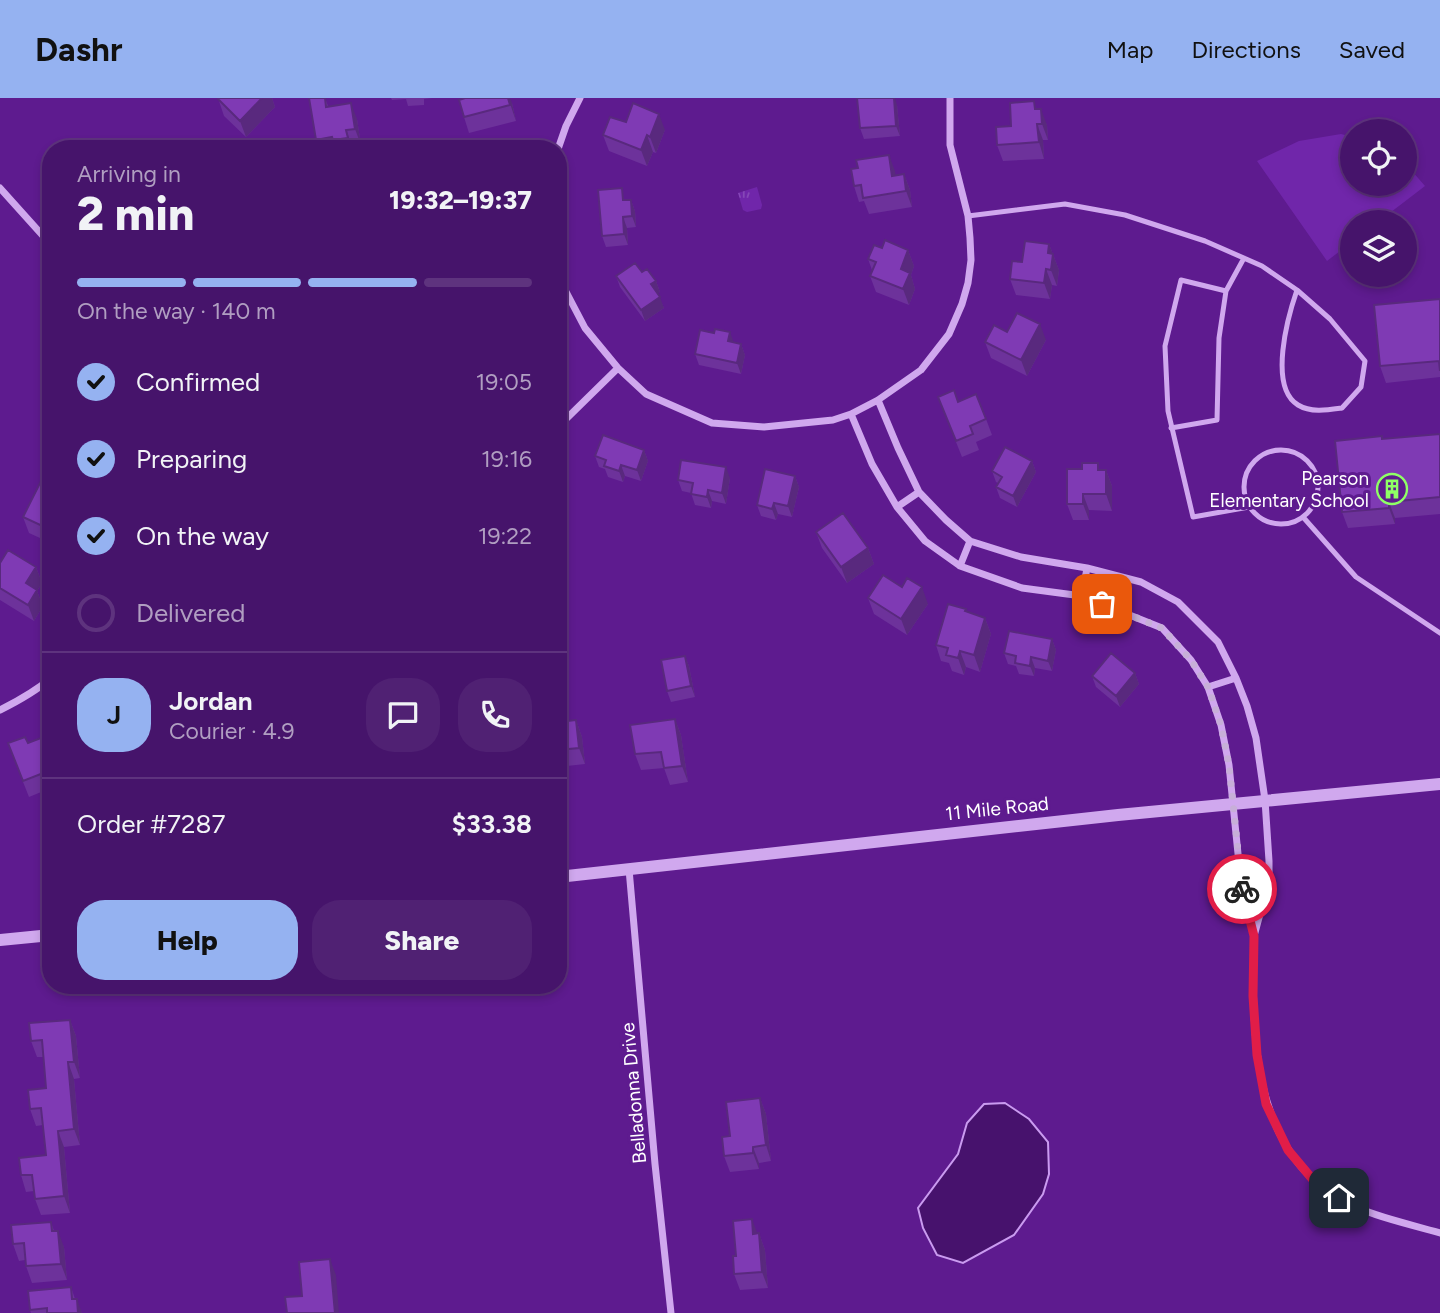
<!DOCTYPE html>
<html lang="en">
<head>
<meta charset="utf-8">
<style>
  :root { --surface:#46146b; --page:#502173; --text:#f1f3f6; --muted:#b09ec1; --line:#5e337e; --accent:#95b2f1 }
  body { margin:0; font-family:Figtree,sans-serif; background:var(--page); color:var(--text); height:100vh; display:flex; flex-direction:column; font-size:26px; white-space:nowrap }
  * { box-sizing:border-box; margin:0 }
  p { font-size:23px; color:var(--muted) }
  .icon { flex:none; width:38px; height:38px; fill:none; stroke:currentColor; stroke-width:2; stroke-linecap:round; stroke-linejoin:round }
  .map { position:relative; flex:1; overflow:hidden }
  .details { position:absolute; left:42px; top:42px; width:525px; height:854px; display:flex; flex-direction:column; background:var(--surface); border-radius:28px; box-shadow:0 4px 10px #0003,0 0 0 2px var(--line) }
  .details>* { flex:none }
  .fabs { position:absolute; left:1340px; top:21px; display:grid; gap:14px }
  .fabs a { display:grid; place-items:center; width:77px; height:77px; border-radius:50%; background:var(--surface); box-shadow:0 4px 10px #0003,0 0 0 2px var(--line); font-size:35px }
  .pin { position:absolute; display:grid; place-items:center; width:60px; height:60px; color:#fff; margin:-30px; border-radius:14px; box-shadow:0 4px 10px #0006 }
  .courier { position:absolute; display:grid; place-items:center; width:70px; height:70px; margin:-35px; border:5px solid #e11d48; border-radius:50%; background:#fff; color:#222; box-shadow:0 2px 9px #0007 }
  .summary em { font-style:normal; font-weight:800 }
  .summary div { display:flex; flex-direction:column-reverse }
  .summary { display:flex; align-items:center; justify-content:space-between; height:119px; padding:0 35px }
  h1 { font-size:46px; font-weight:800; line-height:52px }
  .bar { display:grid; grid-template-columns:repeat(4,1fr); gap:10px 7px; align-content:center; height:84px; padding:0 35px }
  .bar i { height:9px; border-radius:5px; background:var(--line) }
  .bar .on { background:var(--accent) }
  .bar p { grid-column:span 4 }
  .line { display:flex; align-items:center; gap:18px; padding:0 35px; border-top:2px solid var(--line) }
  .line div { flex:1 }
  .round { display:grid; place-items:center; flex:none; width:74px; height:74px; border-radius:28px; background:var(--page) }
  ol { padding:0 35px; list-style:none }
  li { display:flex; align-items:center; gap:21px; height:77px }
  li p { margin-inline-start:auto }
  li .icon { padding:7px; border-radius:50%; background:var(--accent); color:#111; stroke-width:4 }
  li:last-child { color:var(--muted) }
  li i { width:38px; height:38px; border:4px solid var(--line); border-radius:50% }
  .button { display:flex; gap:14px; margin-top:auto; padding:14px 35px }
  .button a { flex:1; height:80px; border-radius:28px; background:var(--accent); color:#111; font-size:28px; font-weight:800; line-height:80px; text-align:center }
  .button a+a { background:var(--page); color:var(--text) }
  header { display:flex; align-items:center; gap:42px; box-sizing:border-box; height:98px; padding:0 35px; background:var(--accent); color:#111 }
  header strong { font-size:33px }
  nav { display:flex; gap:38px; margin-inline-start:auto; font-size:24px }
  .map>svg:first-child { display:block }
  .grass { fill:url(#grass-tufts) }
  .pitch { fill:#7026aa }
  .water { fill:#47126d; stroke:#ca9bf0; stroke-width:2 }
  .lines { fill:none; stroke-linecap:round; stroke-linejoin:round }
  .service { stroke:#d0a8ee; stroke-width:5 }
  .minor { stroke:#d0a8ee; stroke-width:7 }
  .tertiary { stroke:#d0a8ee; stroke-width:12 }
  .wall { fill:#6d329b }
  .shaded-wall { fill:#59297e }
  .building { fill:#7f3ab4; stroke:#59297e; stroke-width:2 }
  .done { stroke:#c7afd8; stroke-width:7; stroke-dasharray:0 12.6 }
  .route { stroke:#e11d48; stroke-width:9 }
  .labels { text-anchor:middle; stroke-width:6; stroke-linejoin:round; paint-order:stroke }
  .poi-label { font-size:19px; fill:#fff; stroke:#5e1b8f; text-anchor:end }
  .street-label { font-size:19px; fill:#fff; stroke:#5e1b8f }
</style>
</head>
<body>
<header>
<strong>Dashr</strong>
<nav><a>Map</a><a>Directions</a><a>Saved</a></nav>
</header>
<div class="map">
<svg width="1440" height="1215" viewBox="0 0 1440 1215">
  <defs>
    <pattern id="grass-tufts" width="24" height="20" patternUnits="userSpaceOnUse" patternTransform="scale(1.75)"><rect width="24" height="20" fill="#7026aa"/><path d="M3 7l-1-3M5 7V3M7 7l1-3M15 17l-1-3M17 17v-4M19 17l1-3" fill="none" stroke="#8547b7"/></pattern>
  </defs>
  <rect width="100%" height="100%" fill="#5e1b8f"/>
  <path class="grass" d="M757 89 762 107 761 111 747 114 743 112 738 95Z"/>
  <path class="pitch" d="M1341 36 1353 39V86H1405V65L1425 88 1378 124H1353V143L1327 163 1257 63 1299 43Z"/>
  <path class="water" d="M1005 1005 1029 1021 1048 1044 1049 1076 1043 1096 1014 1137 963 1165 937 1157 923 1130 918 1110 958 1056 967 1025 984 1006Z"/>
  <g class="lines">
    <path class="service" d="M968 118 1065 106 1125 117 1205 143 1262 168 1297 192 1330 221 1365 263 1361 289 1342 310C1328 312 1311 315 1298 307 1268 289 1288 218 1297 192
      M1244 160 1226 193 1181 182 1165 248 1168 313 1193 419 1249 409
      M1171 330 1217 322 1219 240 1226 193
      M1244 389a37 37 0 1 1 74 0a37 37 0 1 1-74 0Z
      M1303 419 1356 479 1440 535"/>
    <path class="minor" d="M558 51 566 28 580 0
      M0 90 44 139
      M558 171 563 188 585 230 618 270 646 296 712 325 764 329 833 322 851 316 878 302 921 272 949 236 962 206 968 185 971 162 970 140 968 118 950 47V0
      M851 316 872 366 897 409 925 443 960 468 1022 490 1082 498 1162 530 1191 562 1208 589 1221 627 1229 667 1242 795 1254 838 1269 783V763L1265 702 1256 640 1247 608 1236 580 1218 544 1178 504 1141 484 1087 470 1021 459 970 443 946 422 919 394 898 350 878 302
      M558 325 565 322 618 270
      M897 409 919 394
      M960 468 970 443
      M1082 498 1087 470
      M1208 589 1236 580
      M0 612C18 603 36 593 51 580
      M629 771 655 1066 671 1215
      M1254 838C1252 929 1249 1047 1338 1100 1369 1118 1406 1125 1440 1135"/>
    <path class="tertiary" d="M558 779 1118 717 1440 686
      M0 842 51 837"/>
  </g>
  <path class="wall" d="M218 0H272L275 9 246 39 224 18Z
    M309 0H325L328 8 357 21 361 47 352 48 353 51H319L316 42Z
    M391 0H432L424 1V7L408 8 406 1 392 2Z
    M512 5 516 23 469 35 464 19Z
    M897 7 900 38 864 41 860 30Z
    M1037 11 1047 27 1048 42H1043L1044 61 1003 63 997 47 1011 28Z
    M626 24 665 32 656 55 653 54 647 68 609 53 603 37Z
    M889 57 895 77 904 76 910 92 912 109 869 116 864 103 859 104 854 88 858 70Z
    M626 102H631L635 113 636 129 627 130 628 147 606 149 602 138Z
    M1049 146 1059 172 1057 188 1052 187 1050 201 1016 197 1010 181Z
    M908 152 914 168 911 177 915 191 909 207 876 194 870 178 872 172 868 161Z
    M642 174 656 183 660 194 657 195 664 210 645 223 620 189 616 178Z
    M1440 201V279L1386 285 1380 268Z
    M1007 234 1046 242 1027 278 991 260 985 244Z
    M734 244 741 246 745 257 741 276 699 267 695 256Z
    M938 299 958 304 986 321 992 337 976 344 979 352 962 359Z
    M1440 336V416L1395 420V426L1348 430 1342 414 1383 341Z
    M644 352 648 363 641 383 625 378 623 384 608 379 605 371 599 369 595 358Z
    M1032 363 1036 374 1017 409 1000 400 996 389 998 385 996 384 992 373Z
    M1100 372H1106L1112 388V413L1089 412V422H1073L1067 406Z
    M795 378 799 389 792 419 778 416 776 422 761 418 757 407Z
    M730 380 726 406 712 403 711 410 695 407 691 395 682 393 678 382Z
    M51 388V445L29 435 23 419Z
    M558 421 562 432 558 434Z
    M816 434 868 450 874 466 847 485 822 450Z
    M0 465 36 469 42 485 37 493 43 508 34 523 0 502Z
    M868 500 928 506 907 537 874 516Z
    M967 514 985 520 991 536 980 574 966 569 964 577 952 573 949 565 941 563 936 547Z
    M1052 541 1056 552 1052 573 1035 570 1034 578 1019 576 1016 568 1008 566 1004 555Z
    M685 558 689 568 695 599 671 604 667 593Z
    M1135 575 1139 586 1120 609 1096 589 1092 578Z
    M675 621 681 637 688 684 670 687 664 670 641 672 635 656Z
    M576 622 582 639 585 666 558 669V624Z
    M28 645 51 651V690L29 699 14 661Z
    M70 922 76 938 80 980 74 981 80 1047 64 1049 70 1115 41 1117 35 1101 34 1093 26 1094 21 1077 46 1057 43 1027 36 1028 30 1011 46 990 43 959H37L31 943Z
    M760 1000 766 1016 771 1063 759 1065V1071L730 1074 724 1058 730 1038Z
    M51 1124 54 1133 64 1149 67 1182 32 1185 26 1168 25 1162 19 1163 13 1146Z
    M759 1135 765 1152 768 1190 740 1192 734 1176 736 1158 757 1136Z
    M71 1189 75 1201 82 1215H31L30 1212Z"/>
  <path class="shaded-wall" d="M262 0H272L275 9 246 39 240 23Z
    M508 0H510L512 5 516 23Z
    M894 0H895L897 7 900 38 896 28Z
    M351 5 357 21 361 47 355 31Z
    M1041 11 1047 27 1048 42 1042 26Z
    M659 16 665 32 656 55 650 39Z
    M1037 26 1043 42 1044 61 1039 44Z
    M346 32 352 48 353 51H352L348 40Z
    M647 37 653 54 647 68 641 52Z
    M889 57 895 73 898 94 892 78Z
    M904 76 910 92 912 109 906 93Z
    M631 102 635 113 636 129 632 118Z
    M623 119 627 130 628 147 624 136Z
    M1049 146 1059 172 1057 188 1051 172 1048 155Z
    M908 152 914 168 911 177 915 191 909 207 903 191 901 171Z
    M1046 171 1052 187 1050 201 1044 185Z
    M656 183 660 194 655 197 651 186Z
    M660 199 664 210 645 223 641 212Z
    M1040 226 1046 242 1027 278 1021 262Z
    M730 234 734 245 728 243Z
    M741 246 745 257 741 276 737 265Z
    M644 352 648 363 641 383 637 372Z
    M1032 363 1036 374 1017 409 1013 398Z
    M621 367 625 378 623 384 619 373Z
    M726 369 730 380 726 406 722 395Z
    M1106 372 1112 388V413L1106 396Z
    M795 378 799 389 792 419 788 408Z
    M708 392 712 403 711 410 707 399Z
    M1083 396 1089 412V422L1083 406Z
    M1389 404 1395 420V426L1389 410Z
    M774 405 778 416 776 422 772 411Z
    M868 450 874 466 847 485 841 469Z
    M36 469 42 485 37 493 43 508 34 523 28 507 26 485Z
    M922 489 928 506 907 537 901 521Z
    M985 520 991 536 980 574 974 557Z
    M1052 541 1056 552 1052 573 1048 563Z
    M960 553 966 569 964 577 958 560Z
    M685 558 689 568 695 599 691 588Z
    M1031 559 1035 570 1034 578 1030 568Z
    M1135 575 1139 586 1120 609 1116 598Z
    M675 621 681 637 688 684 682 668Z
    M576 622 582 639 585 666 579 650Z
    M70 922 76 938 80 980 74 964Z
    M68 964 74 981 80 1047 74 1031Z
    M760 1000 766 1016 771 1063 766 1047Z
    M58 1033 64 1049 70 1115 64 1098Z
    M753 1049 759 1065V1071L753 1055Z
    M752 1121 758 1137 753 1136Z
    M58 1133 64 1149 67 1182 61 1166Z
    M759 1135 765 1152 768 1190 762 1174Z
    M330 1161 336 1177 339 1215H335Z
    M77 1201 82 1215H78Z"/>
  <path class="building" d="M219 0H262L240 23 218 1Z
    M309 0H325L326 9 351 5 355 31 346 32 348 40 333 42 332 39 316 42Z
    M465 0H508L510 7 464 19 459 2Z
    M857 0H894L896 28 860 30Z
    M1034 3 1035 11H1041L1042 26H1037L1039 44 997 47 996 29 1011 28 1010 5Z
    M633 5 659 16 650 39 647 37 641 52 603 37 610 19 626 24Z
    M889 57 892 78 904 76 906 93 863 100 861 87 854 88 851 71 858 70 856 62Z
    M622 90 623 102H631L632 118 623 119 624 136 602 138 598 92Z
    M885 142 908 152 901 171 910 175 903 191 870 178 876 164 868 161 874 147 882 150Z
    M1025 143 1049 146 1048 155 1053 156 1051 172 1046 171 1044 185 1010 181 1012 163 1022 164Z
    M635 165 642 174 647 171 656 183 651 186 660 199 641 212 616 178Z
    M1440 201V273L1439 263 1380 268 1374 207Z
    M1017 215 1040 226 1021 262 985 244 994 227 1007 234Z
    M715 231 730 234 728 243 741 246 737 265 695 256 700 232 714 235Z
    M954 292 958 304 976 296 986 321 970 328 973 336 956 343 938 299Z
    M1440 336V399L1389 404V410L1342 414 1335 343 1382 338V341Z
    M603 337 644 352 637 372 621 367 619 373 604 368 606 362 595 358Z
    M1005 349 1032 363 1013 398 996 389 1002 379 992 373Z
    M681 362 726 369 722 395 708 392 707 399 691 396 693 385 678 382Z
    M1082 365H1098V372H1106V396H1083V406H1067V371H1082Z
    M765 371 795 378 788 408 774 405 772 411 757 407Z
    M41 383 51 388V432L23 419Z
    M843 415 868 450 841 469 816 434Z
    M8 452 36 469 26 485 37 492 28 507 0 490V465Z
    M883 477 902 489 907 480 922 489 901 521 868 500Z
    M948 506 966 511 965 513 985 520 974 557 960 553 958 560 946 557 948 550 936 547Z
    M1009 533 1052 541 1048 563 1031 559 1030 568 1015 565 1016 558 1004 555Z
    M1111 555 1135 575 1116 598 1092 578Z
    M685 558 691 588 667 593 661 562Z
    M675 621 682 668 664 670 661 654 635 656 630 627Z
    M576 622 579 650 558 652V624Z
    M46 638 51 651V672L23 683 8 645 25 639 28 645Z
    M70 922 74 964H68L74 1031 58 1033 64 1098 35 1101 32 1077H21L19 1060 46 1057 41 1010 30 1011 28 992 46 990 42 942 31 943 29 925Z
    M760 1000 766 1047 753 1049V1055L724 1058 722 1039 730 1038 726 1004Z
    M752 1121 753 1136 759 1135 762 1174 734 1176 733 1158H736L733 1123Z
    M51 1124 52 1133H58L61 1166 26 1168 24 1145 13 1146 11 1127Z
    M330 1161 335 1215H287L285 1199 302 1198 299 1164Z
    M71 1189 72 1201H77L78 1215H47V1210L30 1212 28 1193Z"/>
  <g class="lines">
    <path class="done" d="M1102 506 1162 530 1191 562 1208 589 1221 627 1229 667 1242 791"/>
    <path class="route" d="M1242 791 1254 838 1253 898 1257 957 1266 1006 1288 1052 1314 1083 1339 1100"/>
  </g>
  <defs>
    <g id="building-ring" transform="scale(1.575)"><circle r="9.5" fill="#5e1b8f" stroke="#8fff65" stroke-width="1.5"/><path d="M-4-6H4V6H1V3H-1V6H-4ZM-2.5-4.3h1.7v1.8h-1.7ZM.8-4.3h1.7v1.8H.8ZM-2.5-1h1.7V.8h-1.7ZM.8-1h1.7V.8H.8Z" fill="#8fff65"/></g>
  </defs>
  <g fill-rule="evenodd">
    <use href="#building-ring" x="1392" y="391"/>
  </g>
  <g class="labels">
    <g class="poi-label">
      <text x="1369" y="387">Pearson<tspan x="1369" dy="22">Elementary School</tspan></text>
    </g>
    <g class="street-label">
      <text transform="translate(997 710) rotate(-6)" y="7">11 Mile Road</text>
      <text transform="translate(633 995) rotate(-95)" y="7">Belladonna Drive</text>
    </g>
  </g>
</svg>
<div class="fabs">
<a><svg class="icon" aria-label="locate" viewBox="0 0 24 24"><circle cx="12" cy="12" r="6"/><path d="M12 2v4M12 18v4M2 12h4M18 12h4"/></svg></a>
<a><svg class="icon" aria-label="layers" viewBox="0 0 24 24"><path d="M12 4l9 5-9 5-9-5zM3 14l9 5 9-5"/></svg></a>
</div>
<div class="pin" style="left:1102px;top:506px;background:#ea580c"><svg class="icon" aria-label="bag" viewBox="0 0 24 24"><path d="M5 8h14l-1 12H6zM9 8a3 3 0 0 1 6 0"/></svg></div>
<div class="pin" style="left:1339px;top:1100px;background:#1f2937"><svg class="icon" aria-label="home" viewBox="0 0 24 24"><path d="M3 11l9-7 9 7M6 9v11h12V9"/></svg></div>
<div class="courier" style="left:1242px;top:791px"><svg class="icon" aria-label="bike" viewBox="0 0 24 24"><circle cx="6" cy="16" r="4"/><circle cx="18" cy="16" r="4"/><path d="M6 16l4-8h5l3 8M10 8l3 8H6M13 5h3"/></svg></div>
<section class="details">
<div class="summary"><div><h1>2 min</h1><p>Arriving in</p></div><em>19:32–19:37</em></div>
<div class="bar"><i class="on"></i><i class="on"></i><i class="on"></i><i></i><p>On the way · 140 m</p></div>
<ol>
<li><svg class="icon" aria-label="check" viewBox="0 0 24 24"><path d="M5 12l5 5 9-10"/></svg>Confirmed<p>19:05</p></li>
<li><svg class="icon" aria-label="check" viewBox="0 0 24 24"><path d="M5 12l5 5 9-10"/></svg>Preparing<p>19:16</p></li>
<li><svg class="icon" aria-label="check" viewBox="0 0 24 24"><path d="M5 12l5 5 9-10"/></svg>On the way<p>19:22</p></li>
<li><i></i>Delivered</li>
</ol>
<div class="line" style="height:126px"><b class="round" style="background:var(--accent);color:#111">J</b><div><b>Jordan</b><p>Courier · 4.9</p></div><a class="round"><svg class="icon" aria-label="chat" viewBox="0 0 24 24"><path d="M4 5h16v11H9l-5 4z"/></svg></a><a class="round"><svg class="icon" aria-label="phone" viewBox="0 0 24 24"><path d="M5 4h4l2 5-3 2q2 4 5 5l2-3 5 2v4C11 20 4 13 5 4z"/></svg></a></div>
<div class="line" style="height:91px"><div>Order #7287</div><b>$33.38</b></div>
<div class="button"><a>Help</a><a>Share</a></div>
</section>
</div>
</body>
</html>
